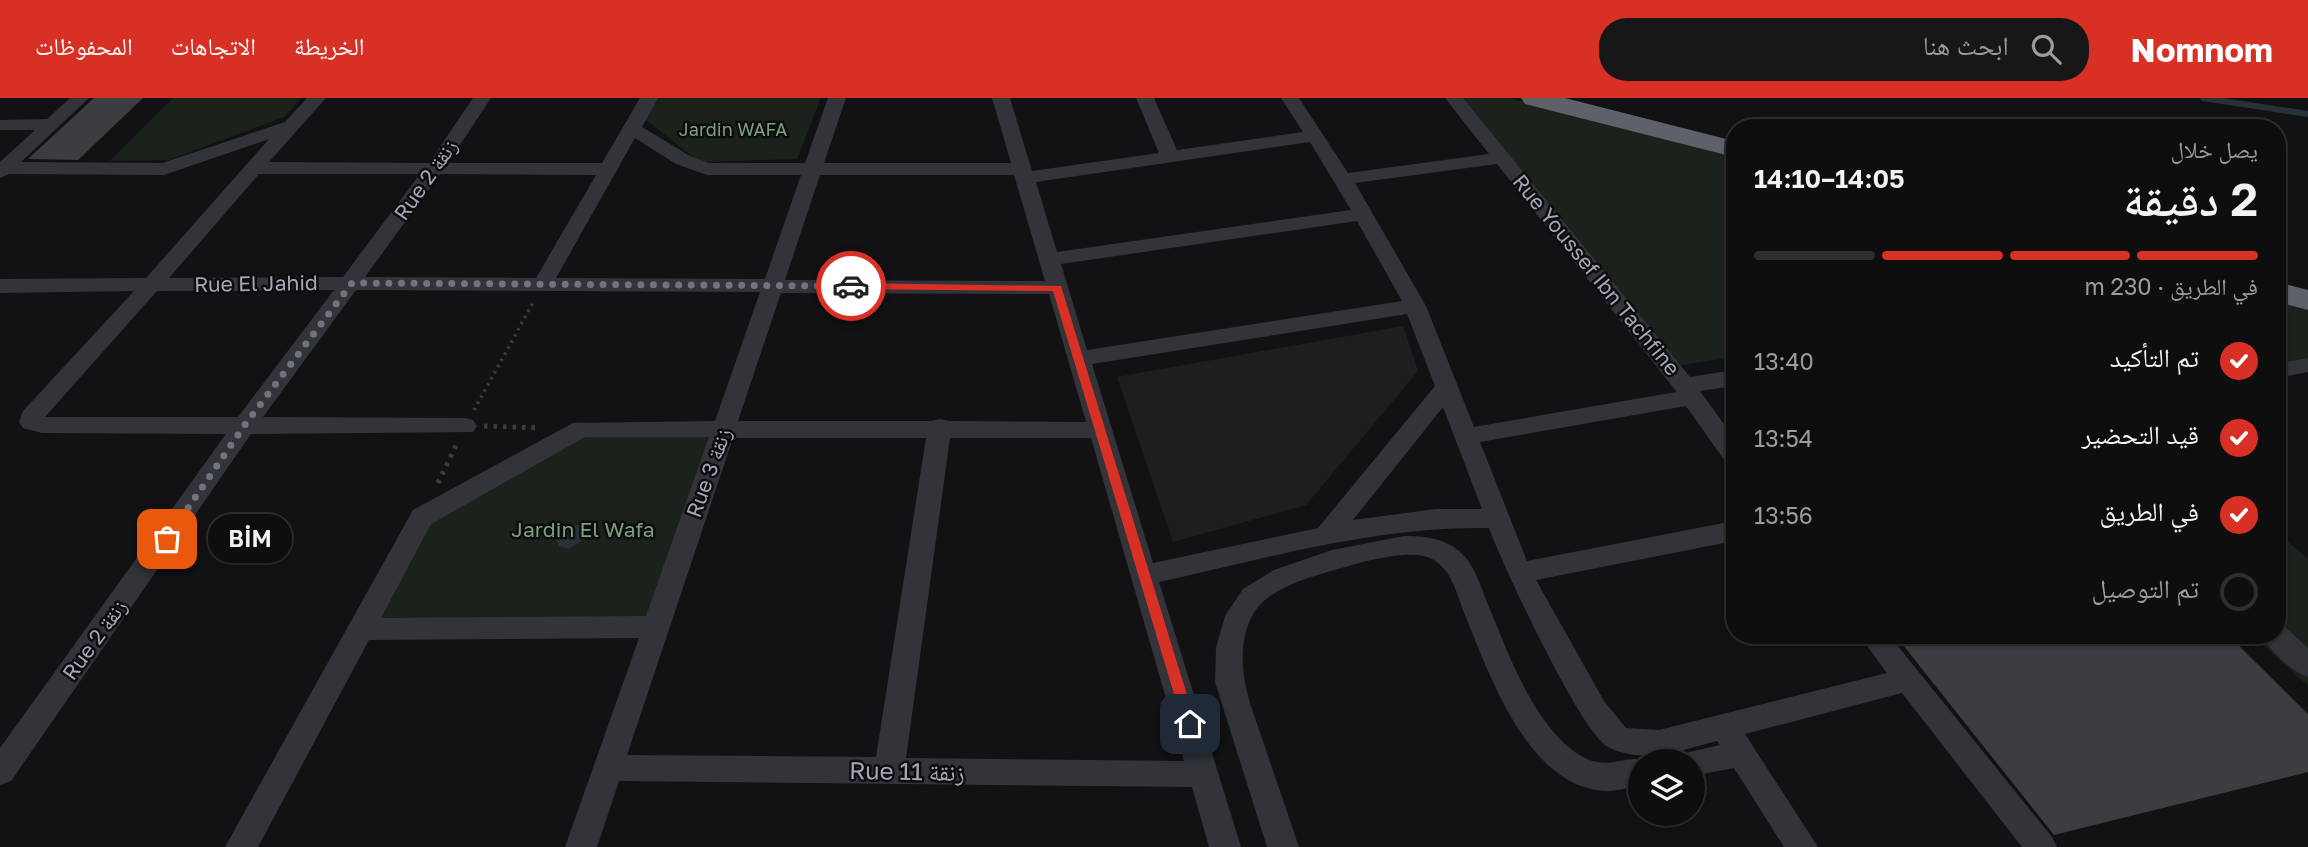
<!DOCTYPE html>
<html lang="ar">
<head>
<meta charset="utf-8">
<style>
  :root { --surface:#0e0e0f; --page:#171718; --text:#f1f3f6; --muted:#9b9c9e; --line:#2e2e2f; --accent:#d93025 }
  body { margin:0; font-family:"Golos Text","Noto Naskh Arabic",sans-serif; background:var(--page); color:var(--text); direction:rtl; height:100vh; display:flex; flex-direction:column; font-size:26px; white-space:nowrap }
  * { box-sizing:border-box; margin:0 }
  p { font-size:23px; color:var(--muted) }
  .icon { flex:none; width:38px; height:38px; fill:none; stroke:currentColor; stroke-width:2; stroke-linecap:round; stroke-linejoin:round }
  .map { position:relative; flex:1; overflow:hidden; direction:ltr }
  .side { position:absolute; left:1726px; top:21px; width:560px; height:525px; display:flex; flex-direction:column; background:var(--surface); border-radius:28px; box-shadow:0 2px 5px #0004,0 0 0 2px var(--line); direction:rtl }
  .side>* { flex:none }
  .fabs { position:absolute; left:1628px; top:651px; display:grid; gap:14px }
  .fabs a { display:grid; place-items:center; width:77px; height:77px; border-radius:50%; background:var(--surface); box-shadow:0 2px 5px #0004,0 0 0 2px var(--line); font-size:35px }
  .pin { position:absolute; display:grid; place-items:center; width:60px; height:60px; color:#fff; margin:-30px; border-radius:14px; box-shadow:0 4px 10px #0006 }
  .courier { position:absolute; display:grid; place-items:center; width:70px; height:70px; margin:-35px; border:5px solid #d93025; border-radius:50%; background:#fff; color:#222; box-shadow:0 2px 9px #0007 }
  .bubble { position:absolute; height:49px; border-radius:24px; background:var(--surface); box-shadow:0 2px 5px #0004,0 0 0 2px var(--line); font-size:23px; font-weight:600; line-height:49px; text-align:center; direction:rtl }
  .head em { font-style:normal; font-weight:600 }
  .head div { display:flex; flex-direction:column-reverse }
  .head { display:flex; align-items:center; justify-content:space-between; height:119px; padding:0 28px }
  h1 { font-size:46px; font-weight:600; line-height:52px }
  .bar { display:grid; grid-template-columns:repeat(4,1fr); gap:10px 7px; align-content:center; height:84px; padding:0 28px }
  .bar i { height:9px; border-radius:5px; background:var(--line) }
  .bar .on { background:var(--accent) }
  .bar p { grid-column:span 4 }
  ol { padding:0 28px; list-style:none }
  li { display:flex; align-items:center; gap:21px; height:77px }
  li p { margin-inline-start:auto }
  li .icon { padding:7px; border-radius:50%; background:var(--accent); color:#fff; stroke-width:4 }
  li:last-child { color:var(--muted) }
  li i { width:38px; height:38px; border:4px solid var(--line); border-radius:50% }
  header { display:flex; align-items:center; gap:42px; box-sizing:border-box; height:98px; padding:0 35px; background:var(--accent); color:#fff }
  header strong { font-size:33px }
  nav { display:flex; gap:38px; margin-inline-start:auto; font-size:24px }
  .search { width:490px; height:63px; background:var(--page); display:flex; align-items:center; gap:18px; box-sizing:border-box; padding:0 24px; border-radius:28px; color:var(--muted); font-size:26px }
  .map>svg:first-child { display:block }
  .built { fill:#1e1e21 }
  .green { fill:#1a221b }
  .water { fill:#283038 }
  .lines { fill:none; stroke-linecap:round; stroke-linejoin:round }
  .stream { stroke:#283038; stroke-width:6 }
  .building { fill:#3c3d41 }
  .path-far1 { stroke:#393b40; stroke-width:3.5; stroke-dasharray:2.5 4.5; stroke-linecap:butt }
  .path { stroke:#393b40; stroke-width:5; stroke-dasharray:3.5 6; stroke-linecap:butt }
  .minor { fill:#333439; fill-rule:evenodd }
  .highway { fill:#5f616a; fill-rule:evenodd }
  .route { fill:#d93025 }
  .done { stroke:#70747d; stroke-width:7; stroke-dasharray:0 12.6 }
  .labels { text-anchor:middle; stroke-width:5; stroke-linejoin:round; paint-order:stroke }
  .far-park-label { font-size:18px; fill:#79a17c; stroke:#0d0d0f }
  .street-label { font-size:21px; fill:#a3a8b5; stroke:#0d0d0f }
  .park-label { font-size:21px; fill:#79a17c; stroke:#0d0d0f }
  .near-street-label { font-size:24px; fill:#a3a8b5; stroke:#0d0d0f }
</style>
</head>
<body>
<header>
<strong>Nomnom</strong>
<div class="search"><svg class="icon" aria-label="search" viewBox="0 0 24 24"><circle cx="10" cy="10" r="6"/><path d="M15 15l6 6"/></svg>ابحث هنا</div>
<nav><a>الخريطة</a><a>الاتجاهات</a><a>المحفوظات</a></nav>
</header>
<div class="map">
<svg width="2308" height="749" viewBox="0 0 2308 749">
  <rect width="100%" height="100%" fill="#121214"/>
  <path class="built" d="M1403 228 1418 273 1306 407 1173 444 1117 279Z"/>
  <path class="green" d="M173 0H301L284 19 169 62 110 63Z
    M655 0H821L797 61 699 64 645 21Z
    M1459 0H1509L1734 59V259L1669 269Z
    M2277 201 2308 209V264L2277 268Z
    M576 324 724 332 654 529 361 531 442 402Z
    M2277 434 2308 461V588L2252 537H2277Z"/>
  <path class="water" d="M578 427 587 431 588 439 569 451 559 448 555 441C561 431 567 429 578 427Z"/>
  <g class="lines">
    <path class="stream" d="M2203 0 2308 16"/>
  </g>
  <path class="building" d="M94 0H143L78 62 28 61Z
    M1895 537H2228L2308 616V674L2054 737Z"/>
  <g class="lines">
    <path class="path-far1" d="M474 312 534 203"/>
    <path class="path" d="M484 328 539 330
      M438 385 457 345"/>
    <path class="minor" d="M70 0H89L21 64 162 65 285 24 307 0H326L269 64 429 65 473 0H491L448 65H602L640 0H658L642 29 690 58 709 65H805L828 0H846L824 65H1011L992 0H1010L1032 73 1159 55 1136 0H1154L1177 52 1303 34 1281 0H1299L1348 75 1489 56 1445 0H1463L1690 279 1734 272V288L1700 293 1734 340V366L1725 363 1686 308 1480 344 1527 463 1734 423V443L1536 482 1604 603 1626 630 1659 632 1887 575 1859 537H1889L2052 739 2057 749H2022L1902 595 1745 636 1818 749H1784L1734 670 1692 678V663H1678L1681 656 1720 647 1717 643C1681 652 1644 667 1608 649 1581 635 1502 466 1489 430 1376 428 1268 460 1159 484L1241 749H1209L1192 689 619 683 597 749H565L639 540 369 542 258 749H225L413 412 573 325 715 323 760 194 356 192 263 319 465 320 473 322 477 328 473 334 251 336 11 683 0 687V650L226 336 42 335 23 330 19 324 23 313 134 193 0 195V181L146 180 269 41 164 77 9 76 0 80V64L35 32H0V22L47 21ZM635 40 676 66 707 77H801L765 181 556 180ZM1310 44 1351 112 1057 154 1036 84ZM1497 66 1676 293V294L1474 329 1426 208 1355 85ZM259 76H420L343 179 169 180ZM440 76 596 77 536 180 365 179ZM820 77H1014L1045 183 785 182ZM1357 123 1402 203 1087 252 1061 166ZM334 192 238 319H45L157 193ZM781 195 1049 196 1086 324 949 323 940 321 931 323H738ZM1407 216 1435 288 1318 430 1153 465 1092 266ZM1443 309 1482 411H1436L1353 422ZM585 339H709L646 518 381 520 431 426ZM733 340H926L876 659 627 657ZM950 340H1091L1184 663 906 660Z
      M2308 260V274L2277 280V266Z
      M1404 438C1423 438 1444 440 1459 453 1475 466 1481 490 1489 509 1509 557 1530 617 1571 651 1606 679 1622 654 1647 663H1640V687C1630 689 1619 693 1608 693 1529 692 1490 578 1465 517 1457 497 1452 470 1430 460 1407 450 1355 466 1331 473 1304 481 1264 492 1251 520 1238 548 1242 580 1251 608 1267 655 1283 702 1299 749H1267L1215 584 1216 550 1225 518 1243 491 1274 472 1332 452Z
      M2277 526 2285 529 2308 550V579C2291 573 2270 553 2261 537H2277Z"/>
    <path class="highway" d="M1521 0H1565L1734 43V59L1525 6Z
      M2277 184 2308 192V212L2277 204Z"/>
  </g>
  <path class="route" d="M847 185 1061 188 1196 626 1194 630 1190 632 1183 626 1053 193 851 191Z"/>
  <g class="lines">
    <path class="done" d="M167 441 244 328 352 185 851 188"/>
  </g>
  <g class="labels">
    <g class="far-park-label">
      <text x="733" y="38">Jardin WAFA</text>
    </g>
    <g class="street-label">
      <text transform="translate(426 82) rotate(-55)" y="7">Rue 2 زنقة</text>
      <text transform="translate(1596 177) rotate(51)" y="7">Rue Youssef Ibn Tachfine</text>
      <text transform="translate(256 186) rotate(-1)" y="7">Rue El Jahid</text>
      <text transform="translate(709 375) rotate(-70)" y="7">Rue 3 زنقة</text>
      <text transform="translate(95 542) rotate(-54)" y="7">Rue 2 زنقة</text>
    </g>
    <g class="park-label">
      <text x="583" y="439">Jardin El Wafa</text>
    </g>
    <g class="near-street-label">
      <text transform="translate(907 674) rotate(1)" y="8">Rue 11 زنقة</text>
    </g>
  </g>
</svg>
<div class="fabs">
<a><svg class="icon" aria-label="layers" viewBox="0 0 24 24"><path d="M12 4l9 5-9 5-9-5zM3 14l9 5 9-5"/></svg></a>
</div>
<div class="pin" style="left:167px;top:441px;background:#ea580c"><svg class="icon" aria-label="bag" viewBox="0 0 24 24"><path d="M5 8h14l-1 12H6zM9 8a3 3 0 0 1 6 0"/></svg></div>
<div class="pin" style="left:1190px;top:626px;background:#1f2937"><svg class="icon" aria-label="home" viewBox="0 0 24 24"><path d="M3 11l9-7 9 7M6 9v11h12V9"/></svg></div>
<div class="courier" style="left:851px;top:188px"><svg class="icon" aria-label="car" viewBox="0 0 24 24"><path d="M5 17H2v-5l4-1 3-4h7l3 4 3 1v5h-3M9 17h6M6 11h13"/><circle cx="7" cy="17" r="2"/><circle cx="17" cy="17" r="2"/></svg></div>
<div class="bubble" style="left:208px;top:416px;width:84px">BİM</div>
<section class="side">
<div class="head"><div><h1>2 دقيقة</h1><p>يصل خلال</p></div><em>14:05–14:10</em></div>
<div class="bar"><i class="on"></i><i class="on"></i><i class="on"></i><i></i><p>في الطريق · 230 m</p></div>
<ol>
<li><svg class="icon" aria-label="check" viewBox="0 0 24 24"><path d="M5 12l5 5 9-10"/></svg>تم التأكيد<p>13:40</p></li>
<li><svg class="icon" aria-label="check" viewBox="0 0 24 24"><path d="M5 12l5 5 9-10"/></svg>قيد التحضير<p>13:54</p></li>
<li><svg class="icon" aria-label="check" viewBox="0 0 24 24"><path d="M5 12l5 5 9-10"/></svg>في الطريق<p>13:56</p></li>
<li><i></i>تم التوصيل</li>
</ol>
</section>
</div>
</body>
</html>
